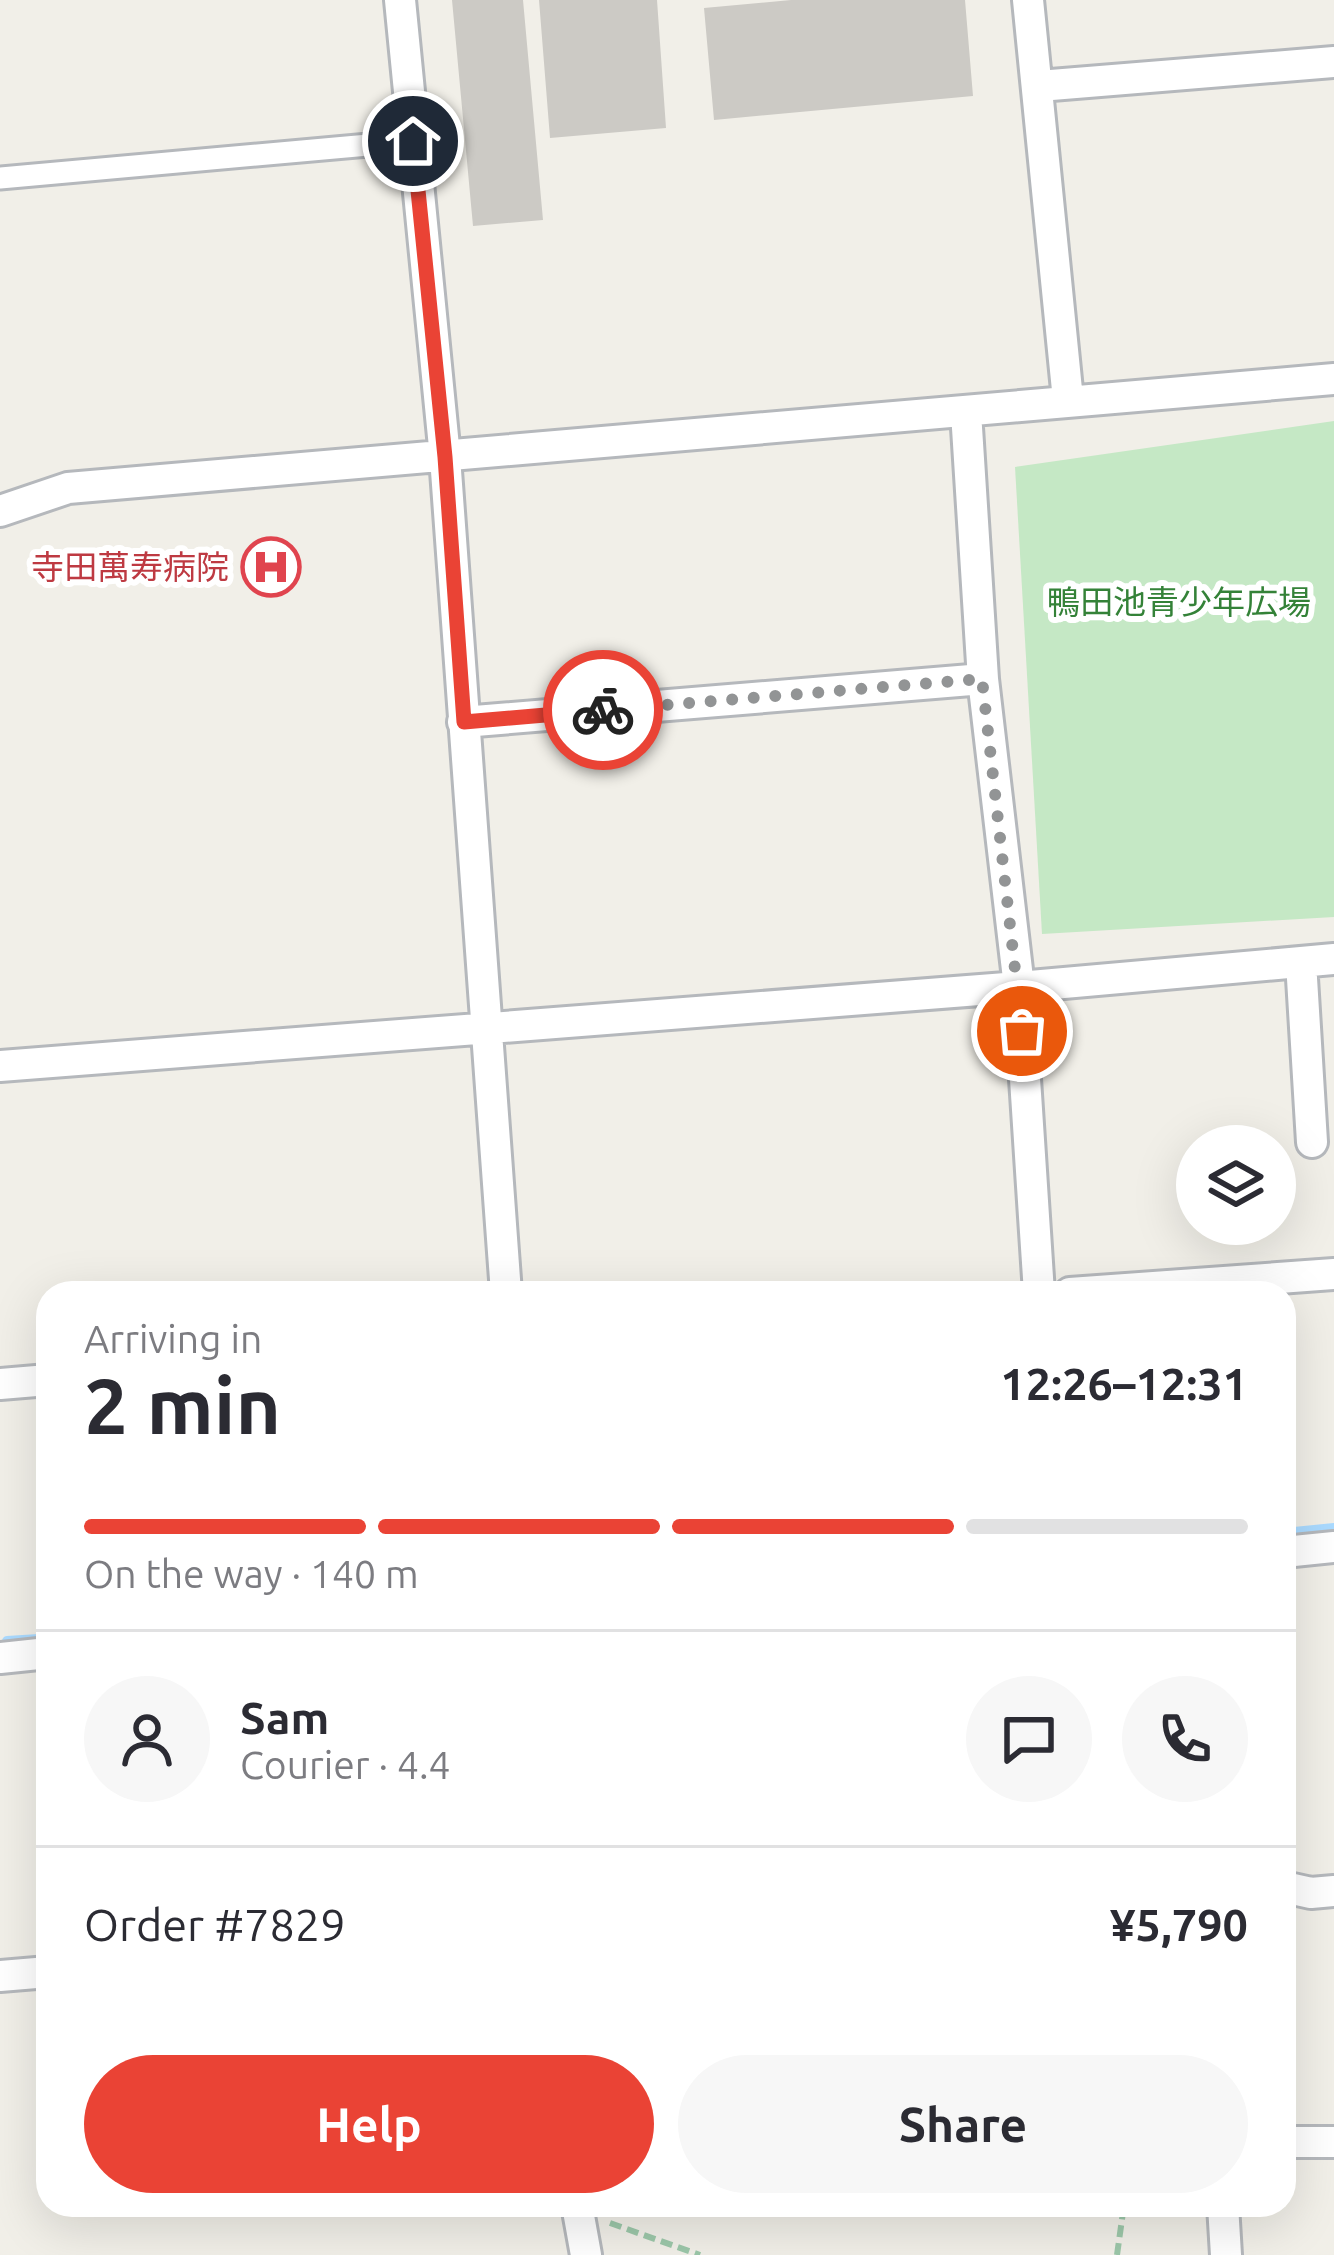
<!DOCTYPE html>
<html lang="en">
<head>
<meta charset="utf-8">
<style>
  :root { --surface:#fff; --page:#f7f7f7; --text:#2b2b33; --muted:#7c7c81; --line:#e1e1e2; --accent:#ea4335 }
  body { margin:0; font-family:Ubuntu,"Noto Sans JP",sans-serif; background:var(--page); color:var(--text); height:100vh; display:flex; flex-direction:column; font-size:45px; white-space:nowrap }
  * { box-sizing:border-box; margin:0 }
  p { font-size:39px; color:var(--muted) }
  .icon { flex:none; width:66px; height:66px; fill:none; stroke:currentColor; stroke-width:2; stroke-linecap:round; stroke-linejoin:round }
  .map { position:relative; flex:1; overflow:hidden }
  .sheet { position:absolute; left:36px; top:1281px; width:1260px; height:936px; display:flex; flex-direction:column; background:var(--surface); border-radius:36px; box-shadow:0 12px 48px #0002 }
  .sheet>* { flex:none }
  .controls { position:absolute; left:1176px; top:1125px; display:grid; gap:24px }
  .controls a { display:grid; place-items:center; width:120px; height:120px; border-radius:50%; background:var(--surface); box-shadow:0 12px 48px #0002; font-size:60px }
  .pin { position:absolute; display:grid; place-items:center; width:102px; height:102px; color:#fff; margin:-51px; border:6px solid #fff; border-radius:50%; box-shadow:0 3px 12px #0007 }
  .courier { position:absolute; display:grid; place-items:center; width:120px; height:120px; margin:-60px; border:9px solid #ea4335; border-radius:50%; background:#fff; color:#222; box-shadow:0 3px 15px #0007 }
  .head em { font-style:normal; font-weight:600 }
  .head div { display:flex; flex-direction:column-reverse }
  .head { display:flex; align-items:center; justify-content:space-between; height:204px; padding:0 48px }
  h1 { font-size:78px; font-weight:600; line-height:90px }
  .bar { display:grid; grid-template-columns:repeat(4,1fr); gap:18px 12px; align-content:center; height:144px; padding:0 48px }
  .bar i { height:15px; border-radius:9px; background:var(--line) }
  .bar .selected { background:var(--accent) }
  .bar p { grid-column:span 4 }
  .line { display:flex; align-items:center; gap:30px; padding:0 48px; border-top:3px solid var(--line) }
  .line div { flex:1 }
  .round { display:grid; place-items:center; flex:none; width:126px; height:126px; border-radius:63px; background:var(--page) }
  .primary-button { display:flex; gap:24px; margin-top:auto; padding:24px 48px }
  .primary-button a { flex:1; height:138px; border-radius:72px; background:var(--accent); color:#fff; font-size:48px; font-weight:600; line-height:138px; text-align:center }
  .primary-button a+a { background:var(--page); color:var(--text) }
  .map>svg:first-child { display:block }
  .green { fill:#c5e8c5 }
  .lines { fill:none; stroke-linecap:round; stroke-linejoin:round }
  .stream { stroke:#aadaff; stroke-width:10 }
  .building { fill:#cccac5 }
  .pedestrian-casing { stroke:#b5b8bc; stroke-width:27 }
  .minor-casing { stroke:#b5b8bc; stroke-width:36 }
  .path { stroke:#9cc7a9; stroke-width:6; stroke-dasharray:12 6; stroke-linecap:butt }
  .pedestrian { stroke:#fff; stroke-width:21 }
  .minor { stroke:#fff; stroke-width:30 }
  .done { stroke:#929495; stroke-width:12; stroke-dasharray:0 21.6 }
  .route { stroke:#ea4335; stroke-width:15 }
  .labels { text-anchor:middle; stroke-width:12; stroke-linejoin:round; paint-order:stroke }
  .health-label { font-size:33px; fill:#be3a42; stroke:#fff; text-anchor:end }
  .park-label { font-size:33px; fill:#348238; stroke:#fff }
</style>
</head>
<body>
<div class="map">
<svg width="1334" height="2255" viewBox="0 0 1334 2255">
  <rect width="100%" height="100%" fill="#f1efe8"/>
  <path class="green" d="M1334 421V917L1042 934 1015 467Z"/>
  <g class="lines">
    <path class="stream" d="M1284 1533 1334 1528
      M7 1641 39 1639"/>
  </g>
  <path class="building" d="M452 0H523L543 220 473 226Z
    M539 0H657L666 128 550 138Z
    M791 0H965L973 96 714 120 704 8Z"/>
  <g class="lines">
    <g class="pedestrian-casing">
      <path id="pedestrian" d="M0 178 413 141"/>
    </g>
    <g class="minor-casing">
      <path id="minor" d="M400 0 445 457 506 1293
        M1028 0 1068 400
        M1039 86 1334 62
        M966 412 983 679 1019 987 1039 1293
        M0 511 68 488 1334 379
        M463 722 983 679
        M1301 962 1312 1142
        M0 1066 1019 987 1334 959
        M1070 1293 1334 1274
        M0 1384 48 1380
        M1284 1552 1334 1547
        M0 1658 48 1653
        M1284 1887 1311 1893 1334 1891
        M0 1976 48 1972
        M1284 2142H1334
        M577 2205 586 2255
        M1223 2205 1226 2255"/>
    </g>
    <path class="path" d="M610 2223 700 2255
      M1117 2255 1124 2205"/>
    <use href="#pedestrian" class="pedestrian"/>
    <use href="#minor" class="minor"/>
  </g>
  <g class="lines">
    <path class="done" d="M603 710 982 679 1022 1031"/>
    <path class="route" d="M413 141 445 457 464 722 603 710"/>
  </g>
  <defs>
    <g id="hospital-ring" transform="scale(3)"><circle r="9.5" fill="#fff" stroke="#e0444e" stroke-width="1.5"/><path d="M-5-5h3v3.5h4V-5h3V5h-3V1.5h-4V5h-3Z" fill="#e0444e"/></g>
  </defs>
  <g fill-rule="evenodd">
    <use href="#hospital-ring" x="271" y="567"/>
  </g>
  <g class="labels">
    <g class="health-label">
      <text x="229" y="579">寺田萬寿病院</text>
    </g>
    <g class="park-label">
      <text x="1179" y="614">鴨田池青少年広場</text>
    </g>
  </g>
</svg>
<div class="controls">
<a><svg class="icon" aria-label="layers" viewBox="0 0 24 24"><path d="M12 4l9 5-9 5-9-5zM3 14l9 5 9-5"/></svg></a>
</div>
<div class="pin" style="left:1022px;top:1031px;background:#ea580c"><svg class="icon" aria-label="bag" viewBox="0 0 24 24"><path d="M5 8h14l-1 12H6zM9 8a3 3 0 0 1 6 0"/></svg></div>
<div class="pin" style="left:413px;top:141px;background:#1f2937"><svg class="icon" aria-label="home" viewBox="0 0 24 24"><path d="M3 11l9-7 9 7M6 9v11h12V9"/></svg></div>
<div class="courier" style="left:603px;top:710px"><svg class="icon" aria-label="bike" viewBox="0 0 24 24"><circle cx="6" cy="16" r="4"/><circle cx="18" cy="16" r="4"/><path d="M6 16l4-8h5l3 8M10 8l3 8H6M13 5h3"/></svg></div>
<section class="sheet">
<div class="head"><div><h1>2 min</h1><p>Arriving in</p></div><em>12:26–12:31</em></div>
<div class="bar"><i class="selected"></i><i class="selected"></i><i class="selected"></i><i></i><p>On the way · 140 m</p></div>
<div class="line" style="height:216px"><a class="round"><svg class="icon" aria-label="person" viewBox="0 0 24 24"><circle cx="12" cy="8" r="4"/><path d="M4 21q1-7 8-7t8 7"/></svg></a><div><b>Sam</b><p>Courier · 4.4</p></div><a class="round"><svg class="icon" aria-label="chat" viewBox="0 0 24 24"><path d="M4 5h16v11H9l-5 4z"/></svg></a><a class="round"><svg class="icon" aria-label="phone" viewBox="0 0 24 24"><path d="M5 4h4l2 5-3 2q2 4 5 5l2-3 5 2v4C11 20 4 13 5 4z"/></svg></a></div>
<div class="line" style="height:156px"><div>Order #7829</div><b>¥5,790</b></div>
<div class="primary-button"><a>Help</a><a>Share</a></div>
</section>
</div>
</body>
</html>
